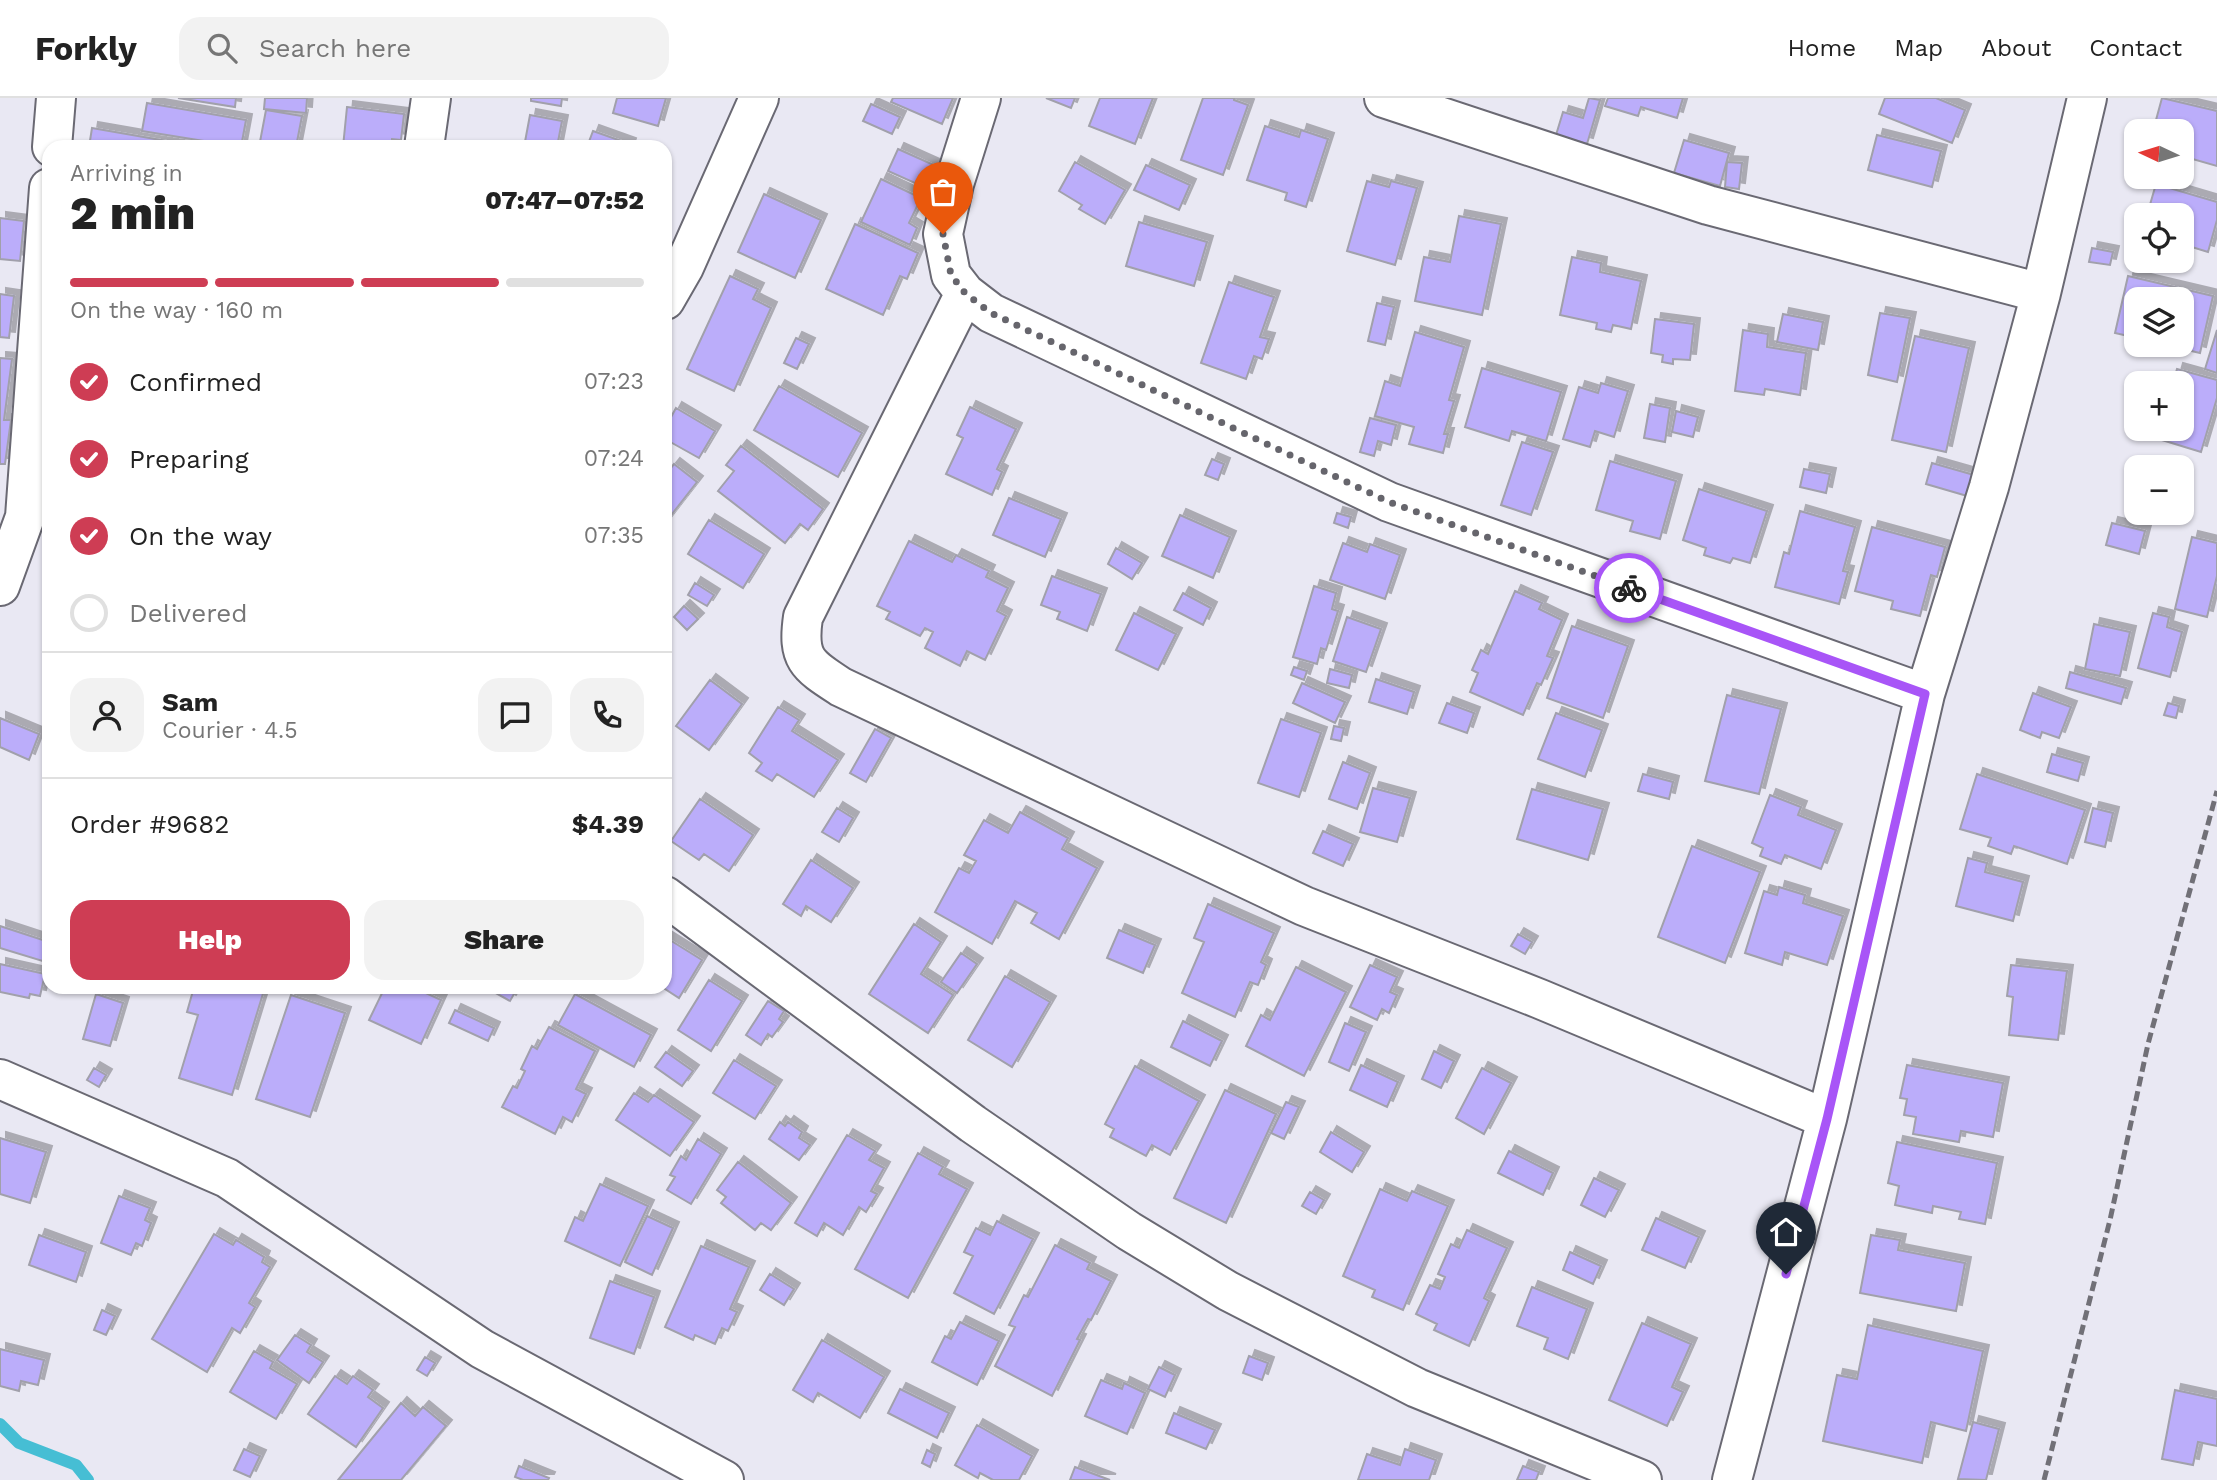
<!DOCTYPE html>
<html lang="en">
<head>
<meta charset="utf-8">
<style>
  :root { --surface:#fff; --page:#f2f2f2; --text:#222; --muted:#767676; --line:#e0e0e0; --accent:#ce3d54 }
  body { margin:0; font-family:"Work Sans",sans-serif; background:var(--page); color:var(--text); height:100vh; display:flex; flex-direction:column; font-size:26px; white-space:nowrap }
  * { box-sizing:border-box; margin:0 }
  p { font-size:23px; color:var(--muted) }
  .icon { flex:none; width:38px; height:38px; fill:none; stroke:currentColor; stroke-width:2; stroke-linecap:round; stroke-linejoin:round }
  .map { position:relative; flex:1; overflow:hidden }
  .details { position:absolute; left:42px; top:42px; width:630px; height:854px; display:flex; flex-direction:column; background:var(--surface); border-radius:21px; box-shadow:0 2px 5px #0004 }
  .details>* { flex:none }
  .needle { width:46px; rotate:274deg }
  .tools { position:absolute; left:2124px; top:21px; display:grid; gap:14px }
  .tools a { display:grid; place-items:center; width:70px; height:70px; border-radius:14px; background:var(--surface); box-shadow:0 2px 5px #0004; font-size:35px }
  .pin { position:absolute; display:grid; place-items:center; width:60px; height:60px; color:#fff; margin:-72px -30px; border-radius:50% 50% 50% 0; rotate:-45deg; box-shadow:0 0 7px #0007 }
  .pin .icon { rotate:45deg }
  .courier { position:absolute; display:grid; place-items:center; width:70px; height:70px; margin:-35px; border:5px solid #a855f7; border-radius:50%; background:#fff; color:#222; box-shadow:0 2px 9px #0007 }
  .headline em { font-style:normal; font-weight:800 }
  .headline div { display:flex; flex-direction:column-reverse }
  .headline { display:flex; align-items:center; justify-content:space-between; height:119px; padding:0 28px }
  h1 { font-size:46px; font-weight:800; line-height:52px }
  .bar { display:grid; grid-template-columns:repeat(4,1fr); gap:10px 7px; align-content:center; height:84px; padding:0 28px }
  .bar i { height:9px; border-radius:5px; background:var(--line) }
  .bar .on { background:var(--accent) }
  .bar p { grid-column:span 4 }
  .line { display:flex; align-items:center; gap:18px; padding:0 28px; border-top:2px solid var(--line) }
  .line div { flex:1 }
  .round { display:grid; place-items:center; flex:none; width:74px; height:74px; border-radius:21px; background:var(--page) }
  ol { padding:0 28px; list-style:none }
  li { display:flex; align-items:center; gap:21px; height:77px }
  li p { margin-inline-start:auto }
  li .icon { padding:7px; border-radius:50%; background:var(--accent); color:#fff; stroke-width:4 }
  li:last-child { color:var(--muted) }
  li i { width:38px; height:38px; border:4px solid var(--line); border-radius:50% }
  .primary-button { display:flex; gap:14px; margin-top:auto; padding:14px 28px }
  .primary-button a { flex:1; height:80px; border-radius:21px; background:var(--accent); color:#fff; font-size:28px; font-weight:800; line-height:80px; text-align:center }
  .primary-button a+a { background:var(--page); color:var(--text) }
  header { display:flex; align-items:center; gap:42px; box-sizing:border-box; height:98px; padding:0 35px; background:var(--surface); border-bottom:2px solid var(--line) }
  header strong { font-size:33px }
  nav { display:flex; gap:38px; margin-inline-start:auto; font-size:24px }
  .search { width:490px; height:63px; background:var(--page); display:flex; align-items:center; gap:18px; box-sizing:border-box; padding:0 24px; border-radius:21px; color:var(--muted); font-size:26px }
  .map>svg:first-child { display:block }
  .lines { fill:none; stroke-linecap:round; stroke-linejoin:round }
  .stream { stroke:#46bed4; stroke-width:12 }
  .building { fill:#bbadfa; stroke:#a1a0ab; stroke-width:2; filter:url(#shadow) }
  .minor-casing { stroke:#6a6973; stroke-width:42 }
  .minor { stroke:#fff; stroke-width:38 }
  .rail { stroke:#717077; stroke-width:5; stroke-dasharray:10 5; stroke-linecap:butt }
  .done { stroke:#66656c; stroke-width:7; stroke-dasharray:0 12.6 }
  .route { stroke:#a855f7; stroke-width:9 }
</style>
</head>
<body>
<header>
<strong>Forkly</strong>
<div class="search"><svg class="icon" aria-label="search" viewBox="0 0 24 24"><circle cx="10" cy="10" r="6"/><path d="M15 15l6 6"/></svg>Search here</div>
<nav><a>Home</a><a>Map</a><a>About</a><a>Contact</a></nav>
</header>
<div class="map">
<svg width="2217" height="1382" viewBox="0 0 2217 1382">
  <defs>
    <filter id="shadow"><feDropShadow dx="6" dy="-6" stdDeviation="0" flood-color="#0004"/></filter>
  </defs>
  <rect width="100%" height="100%" fill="#e9e8f3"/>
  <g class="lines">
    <path class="stream" d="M0 1326 19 1345 76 1367 88 1382"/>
  </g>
  <path class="building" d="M178 0H236L235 9Z
    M265 0H307L306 15 264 11Z
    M531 0H562L561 8 531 3Z
    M617 0H666L658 28 613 15Z
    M893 0H953L942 26 891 4Z
    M1046 0H1075L1071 10Z
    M1100 0H1153L1135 46 1089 28Z
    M1203 0H1234V2L1248 7 1223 77 1181 62Z
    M1589 0 1600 2 1587 46 1556 37 1563 14 1583 20Z
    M1608 0H1683L1677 20 1641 9 1638 18 1605 8Z
    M1885 0H1936L1965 12 1952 45 1879 16Z
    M2162 0 2217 13V68L2182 58V33H2153Z
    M147 5 246 22 241 49 142 33Z
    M871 6 900 19 892 36 863 23Z
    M347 9 404 16 401 42 392 41 391 49H343Z
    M266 12 302 18 296 49H259Z
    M530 17 562 23 557 49H524Z
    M1265 28 1299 39 1301 32 1328 41 1306 109 1285 102 1287 95 1247 82Z
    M92 30 201 49H89Z
    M593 33 630 46 629 49H587Z
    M1877 37 1941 53 1932 89 1868 72Z
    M1684 42 1729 55 1720 88 1674 75Z
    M898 51 945 72 935 94 888 73Z
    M1075 64 1125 92 1105 126 1079 111 1082 107 1059 93Z
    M1727 64 1742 65 1739 91 1725 89Z
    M1146 67 1190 87 1179 112 1134 92Z
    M881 81 921 100 909 125 917 130 910 147 861 124Z
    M1367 83 1389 89 1391 83 1417 90 1395 167 1347 153Z
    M2156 86 2217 104V122L2208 154 2182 146V117H2147Z
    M764 96 821 122 795 180 738 154Z
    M1459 118 1501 126 1482 217 1415 203 1424 159 1450 164Z
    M0 120 24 123 20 163 0 161Z
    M1139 124 1207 144 1194 188 1126 168Z
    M855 126 918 155 907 181 900 178 883 217 826 191Z
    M2092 150 2113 154 2110 167 2089 164Z
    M1572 159 1601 165 1600 174 1641 183 1631 231 1613 227 1611 234 1596 231 1597 225 1560 217Z
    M730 178 758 191 753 201 771 210 734 293 687 271Z
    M2128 178 2213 198 2200 255 2166 247H2182V201H2137V240L2115 235Z
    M1229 184 1274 199 1260 239 1269 241 1262 261 1254 258 1246 281 1201 265Z
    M0 196 14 198 9 240 0 239Z
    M1377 205 1394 209 1385 247 1368 243Z
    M1880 215 1910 220 1897 284 1868 277Z
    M1783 216 1823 224 1818 252 1777 244Z
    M1655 221 1694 226 1690 262 1673 261V266L1662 264 1663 257 1651 255Z
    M1743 232 1768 236 1767 249 1806 255 1800 297 1765 291 1764 297 1735 293Z
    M2217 232V275L2205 271Z
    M1415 234 1464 249 1449 302 1454 303 1444 336H1448L1443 355 1409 346 1414 329 1375 318 1385 283 1400 288Z
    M1915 238 1969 250 1946 354 1892 342Z
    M796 240 809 246 797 271 784 265Z
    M0 260 12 261 4 322H11L5 366H0Z
    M1482 270 1561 294 1546 343 1512 333 1509 343 1465 329Z
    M2177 271 2217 282V300L2201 354 2149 338 2152 331H2182V285H2173Z
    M1601 285 1628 293 1614 339 1595 333 1590 349 1563 341 1579 289 1598 295Z
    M779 288 862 335 838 379 754 332Z
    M1650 306 1670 310 1665 344 1644 340Z
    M970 309 1016 331 997 371 1002 374 992 397 946 376 963 340 957 337Z
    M676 310 715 333 699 360 665 341V330Z
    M1676 313 1698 319 1693 339 1672 334Z
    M1370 320 1396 327 1391 347 1378 343 1374 358 1360 354Z
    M1522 344 1553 354 1531 417 1501 407Z
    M741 348 823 411 808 432 800 426 785 445 718 393 734 373 726 367Z
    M1212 361 1224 366 1218 382 1205 377Z
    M1610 363 1676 383 1660 441 1630 433 1633 423 1596 412Z
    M1932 365 1981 379 1974 400 1926 386Z
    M674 366 697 384 665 425V377Z
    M1804 371 1830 376 1826 395 1800 389Z
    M1699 391 1767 413 1750 465 1733 460 1730 465 1704 457 1706 450 1683 442Z
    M1009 400 1061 421 1045 459 993 437Z
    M1800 413 1855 429 1843 473 1848 474 1839 506 1775 489 1784 454 1789 456Z
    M1337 415 1351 419 1348 430 1334 425Z
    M1180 417 1230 439 1213 480 1162 458Z
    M709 422 764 456 743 490 688 456Z
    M2112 425 2145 433 2139 456 2106 447Z
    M1872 429 1945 449 1937 479 1931 477 1920 518 1891 511 1893 503 1855 493Z
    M2192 439 2217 445V478L2207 519 2175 511Z
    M909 443 952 464 956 457 989 473 986 479 1008 490 997 513 1006 518 985 562 967 553 960 568 925 550 933 534 925 530 920 538 886 521 890 514 877 508Z
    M1343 445 1367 454 1370 446 1400 457 1385 501 1330 482Z
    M1116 450 1142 465 1132 481 1108 466Z
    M1052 478 1101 496 1087 533 1057 521 1060 514 1041 507Z
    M695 485 714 497 707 508 688 497Z
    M1314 488 1336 495 1332 511 1338 513 1326 552 1321 550 1317 566 1293 559Z
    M1515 493 1542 505 1539 511 1562 522 1547 558 1553 560 1541 587 1537 585 1523 617 1470 594 1478 575 1472 572 1481 552 1488 556Z
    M1183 495 1211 510 1203 527 1174 512Z
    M684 508 698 521 687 532 674 519Z
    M1134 515 1176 536 1158 572 1116 552Z
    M2153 515 2169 519 2167 529 2182 534 2170 579 2138 570Z
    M1347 519 1381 531 1366 574 1333 563Z
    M2094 526 2130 534 2120 578 2085 571Z
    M1572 528 1628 548 1603 620 1547 600Z
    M1294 569 1307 573 1304 582 1291 577Z
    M1330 571 1352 577 1349 590 1327 585Z
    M2070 574 2126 590 2121 606 2066 590Z
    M1376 581 1414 594 1407 616 1369 604Z
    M710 582 742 606 709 652 676 628Z
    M1302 585 1345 604 1335 625 1293 605Z
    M2033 595 2071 609 2059 640 2042 634 2040 640 2020 632Z
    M1727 597 1781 611 1759 696 1705 683Z
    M1447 605 1474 615 1467 635 1439 625Z
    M2168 605 2179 608 2176 620 2164 617Z
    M778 609 799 622 792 633 838 662 814 699 777 676 772 683 756 673 762 665 749 655Z
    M1556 615 1602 632 1585 679 1538 661Z
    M0 620 39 636 29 662 0 649Z
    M1281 621 1321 635 1299 699 1258 685Z
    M1334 628 1344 630 1341 643 1331 641Z
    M875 631 891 640 866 684 850 675Z
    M2052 656 2083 665 2078 683 2047 674Z
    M1343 664 1370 675 1357 711 1329 701Z
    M1643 676 1673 684 1669 701 1638 693Z
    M1977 676 2085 712 2067 766 2014 748 2011 756 1988 748 1991 740 1960 731Z
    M1373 690 1410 700 1397 744 1360 734Z
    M1532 691 1603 711 1588 762 1517 741Z
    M1770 697 1801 709 1798 717 1836 732 1821 771 1785 757 1781 766 1760 758 1763 750 1752 745Z
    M700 701 753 737 729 773 704 756 699 762 671 743Z
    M837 710 853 720 839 744 822 734Z
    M2093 710 2113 715 2105 749 2085 744Z
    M1020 714 1068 740 1062 751 1097 770 1059 841 1031 825 1037 815 1015 803 992 846 935 814 959 770 969 775 976 763 964 757 984 722 1008 735Z
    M1323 733 1353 746 1343 768 1313 755Z
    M1692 748 1760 774 1725 865 1658 839Z
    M1968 760 1987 765 1985 774 2023 784 2013 823 1956 808Z
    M811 762 853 790 831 824 806 808 801 818 783 806Z
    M1779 789 1805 797 1803 805 1843 818 1827 867 1785 854 1782 867 1745 855 1764 793 1777 797Z
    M1208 806 1274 835 1261 864 1266 867 1258 887 1250 884 1235 919 1182 895 1204 844 1194 840Z
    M914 826 941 844 921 876 953 897 928 935 869 896Z
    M0 828 49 844V865L0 850Z
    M1119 832 1155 847 1143 875 1107 860Z
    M1518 836 1532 844 1525 856 1511 848Z
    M665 839 702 862 679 900 662 889H665Z
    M961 855 977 866 957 895 941 884Z
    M0 866 45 876 40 898 30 896 29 900 0 894Z
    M1370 867 1397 879 1390 894 1397 897 1389 915 1382 911 1377 922 1350 909Z
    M2011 867 2067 873 2058 942 2009 937 2013 899 2007 898Z
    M1296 869 1346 894 1304 978 1246 948 1261 917 1270 922Z
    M1005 878 1050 904 1012 969 968 942Z
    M709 882 742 903 711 953 678 932Z
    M194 889H265L232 997 179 980 198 917 187 914Z
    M385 889H413L441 902 421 946 369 922Z
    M485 889H518L510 903Z
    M96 896 123 905 110 948 83 941Z
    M575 896 651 937 634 969 558 927Z
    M291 897 345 915 310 1019 256 1001Z
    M768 903 784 913 779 921 783 924 772 939 768 936 761 947 746 937Z
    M455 912 494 930 488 943 449 925Z
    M1183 923 1222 943 1210 968 1171 949Z
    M1345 925 1366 934 1349 973 1329 964Z
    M549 929 595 953 576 991 586 996 572 1024 563 1019 555 1036 502 1009 513 988 517 990 525 973 521 971 532 948 537 951Z
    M1434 953 1454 963 1441 990 1422 981Z
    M666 954 693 973 682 988 655 969Z
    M734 962 776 988 755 1021 713 995Z
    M1361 967 1398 984 1387 1009 1350 992Z
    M1907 967 2003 985 1993 1039 1961 1033 1959 1044 1913 1036 1916 1019 1904 1017 1907 1001 1900 1000Z
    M1135 968 1199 1003 1170 1057 1152 1047 1146 1058 1110 1039 1114 1031 1105 1026Z
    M94 970 106 977 99 989 87 982Z
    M1482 970 1511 985 1484 1036 1456 1020Z
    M1225 992 1276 1016 1226 1125 1174 1100Z
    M634 995 648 1004 654 997 694 1024 670 1058 616 1022Z
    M1286 1004 1299 1009 1284 1041 1271 1035Z
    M780 1024 785 1028 788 1024 802 1034 799 1040 810 1047 799 1062 769 1041Z
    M1331 1034 1364 1054 1352 1074 1320 1054Z
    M847 1037 875 1053 869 1062 884 1070 871 1093 877 1096 866 1114 859 1109 843 1137 824 1125 817 1138 795 1125Z
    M0 1040 46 1054 30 1105 0 1096Z
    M698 1041 721 1056 691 1106 667 1092 675 1079 670 1077 681 1058 686 1062Z
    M1897 1044 1997 1065 1985 1126 1959 1121 1961 1114 1933 1108 1932 1115 1895 1107 1899 1088 1888 1085Z
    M1509 1053 1553 1075 1543 1097 1498 1075Z
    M918 1055 943 1069 939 1076 967 1091 908 1200 855 1171Z
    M738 1064 791 1105 771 1132 761 1125 755 1132 721 1105 726 1099 717 1092Z
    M1594 1080 1619 1092 1605 1119 1581 1107Z
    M600 1086 648 1108 620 1168 565 1143 575 1119 583 1123Z
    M1380 1091 1407 1103 1412 1093 1448 1108 1403 1212 1372 1199 1375 1192 1343 1178Z
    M1310 1094 1324 1102 1316 1116 1302 1108Z
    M119 1098 150 1110 145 1122 151 1125 142 1148 136 1145 131 1157 101 1145Z
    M647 1118 673 1130 652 1177 625 1164Z
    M1656 1120 1699 1139 1685 1170 1642 1152Z
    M997 1123 1033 1141 994 1216 954 1195 973 1158 964 1154 976 1130 990 1137Z
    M1467 1132 1507 1150 1484 1200 1489 1203 1469 1248 1434 1232 1437 1226 1416 1216 1430 1187 1440 1191 1445 1179 1438 1176 1451 1146 1459 1150Z
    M214 1136 233 1147 236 1142 264 1159 262 1164 270 1169 249 1205 255 1209 240 1235 232 1230 207 1274 152 1241Z
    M39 1137 86 1154 76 1184 29 1167Z
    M1871 1137 1900 1142 1898 1152 1965 1165 1956 1213 1860 1195Z
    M1055 1147 1090 1165 1087 1171 1111 1183 1091 1222 1088 1221 1077 1241 1080 1242 1052 1298 995 1268 1015 1229 1009 1227 1024 1197 1028 1199Z
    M701 1148 749 1169 730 1211 737 1214 728 1233 722 1230 715 1246 695 1237 693 1242 665 1229Z
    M1570 1154 1601 1168 1593 1186 1563 1172Z
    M770 1176 794 1191 784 1207 760 1192Z
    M610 1183 654 1199 634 1256 590 1240Z
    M1532 1189 1587 1211 1568 1261 1544 1251 1548 1240 1517 1228Z
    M102 1212 115 1218 106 1237 94 1232Z
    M960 1224 999 1243 977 1287 932 1264 945 1238 951 1241Z
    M1642 1225 1691 1246 1672 1289 1683 1294 1667 1328 1609 1302Z
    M1868 1227 1983 1253 1966 1333 1931 1324 1922 1365 1823 1343 1837 1277 1857 1281Z
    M295 1237 311 1247 307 1254 323 1264 309 1285 277 1262Z
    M822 1242 884 1279 860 1320 818 1295 813 1304 793 1292Z
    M0 1251 44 1262 38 1287 21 1283 19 1293 0 1288Z
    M254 1253 273 1264 270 1270 297 1286 276 1321 230 1294Z
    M1249 1258 1268 1265 1262 1282 1243 1275Z
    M425 1259 435 1265 427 1278 417 1272Z
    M1159 1269 1175 1277 1165 1299 1148 1291Z
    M335 1278 347 1286 353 1278 373 1292 368 1299 383 1310 356 1349 308 1316Z
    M1101 1282 1122 1291 1124 1285 1145 1295 1127 1336 1085 1318Z
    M900 1291 949 1315 937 1340 888 1315Z
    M2175 1292 2217 1301V1348L2198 1344 2193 1367 2162 1361Z
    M401 1305 415 1318 423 1309 446 1328 401 1382H338Z
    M1174 1315 1215 1332 1206 1351 1166 1335Z
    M1973 1324 1999 1331 1986 1382 1958 1381Z
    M977 1327 1032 1358 1019 1382H993L980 1375 978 1380 955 1367Z
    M244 1351 260 1358 250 1379 234 1372Z
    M1405 1351 1436 1362 1429 1382H1358L1367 1356 1400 1367Z
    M927 1352 935 1356 930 1369 922 1365Z
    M519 1368 549 1380 548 1382H523L515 1379Z
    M1523 1368 1539 1374 1536 1382H1517Z
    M1075 1369 1110 1382H1070Z"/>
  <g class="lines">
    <g class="minor-casing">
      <path id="minor" d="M981 0 954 86 943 136 951 177 965 195 991 215 1389 404 1925 596
        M1384 0 1708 107 2041 195
        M52 49 56 0
        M424 49 431 0
        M965 195 803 519C797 561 807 567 841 589L1304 808 1540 901 1827 1021
        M665 202 684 169 759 0
        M0 488 25 419 49 90
        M665 798 973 1026 1129 1133 1228 1193 1417 1290 1642 1382
        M0 981 227 1080 482 1251 724 1382
        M1732 1382 1827 1021 1925 596 1989 389 2041 195 2087 0"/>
    </g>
    <use href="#minor" class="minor"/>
    <path class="rail" d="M2044 1382 2110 1122 2148 946 2217 693"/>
  </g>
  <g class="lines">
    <path class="done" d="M943 136 951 177 965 195 991 215 1389 404 1629 490"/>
    <path class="route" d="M1629 490 1925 596 1827 1021 1786 1176"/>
  </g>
</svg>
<div class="tools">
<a><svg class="needle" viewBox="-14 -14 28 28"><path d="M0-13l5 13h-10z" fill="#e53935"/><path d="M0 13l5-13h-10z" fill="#767676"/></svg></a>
<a><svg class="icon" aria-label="locate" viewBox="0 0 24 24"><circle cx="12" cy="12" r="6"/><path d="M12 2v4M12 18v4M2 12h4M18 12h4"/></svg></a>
<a><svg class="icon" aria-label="layers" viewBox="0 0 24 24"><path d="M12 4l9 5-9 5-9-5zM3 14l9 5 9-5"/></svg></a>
<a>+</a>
<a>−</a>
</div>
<div class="pin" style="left:943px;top:136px;background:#ea580c"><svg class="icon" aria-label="bag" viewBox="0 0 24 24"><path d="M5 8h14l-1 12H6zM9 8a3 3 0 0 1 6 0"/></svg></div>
<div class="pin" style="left:1786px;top:1176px;background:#1f2937"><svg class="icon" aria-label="home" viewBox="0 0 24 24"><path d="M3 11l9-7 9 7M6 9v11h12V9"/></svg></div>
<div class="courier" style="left:1629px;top:490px"><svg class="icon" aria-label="bike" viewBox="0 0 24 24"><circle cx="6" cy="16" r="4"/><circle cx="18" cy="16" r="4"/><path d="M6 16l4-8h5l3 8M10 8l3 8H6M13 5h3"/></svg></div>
<section class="details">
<div class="headline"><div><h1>2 min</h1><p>Arriving in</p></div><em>07:47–07:52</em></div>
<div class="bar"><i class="on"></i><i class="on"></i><i class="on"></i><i></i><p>On the way · 160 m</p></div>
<ol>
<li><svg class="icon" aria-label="check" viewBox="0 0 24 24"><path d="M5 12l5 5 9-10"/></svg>Confirmed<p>07:23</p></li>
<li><svg class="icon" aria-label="check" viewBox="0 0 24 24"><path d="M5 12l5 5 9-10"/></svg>Preparing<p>07:24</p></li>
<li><svg class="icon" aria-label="check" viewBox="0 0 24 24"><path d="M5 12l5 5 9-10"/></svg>On the way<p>07:35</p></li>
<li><i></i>Delivered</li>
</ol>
<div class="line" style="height:126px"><a class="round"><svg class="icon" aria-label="person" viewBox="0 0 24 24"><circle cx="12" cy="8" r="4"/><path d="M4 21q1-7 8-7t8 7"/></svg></a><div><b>Sam</b><p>Courier · 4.5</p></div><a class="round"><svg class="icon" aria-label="chat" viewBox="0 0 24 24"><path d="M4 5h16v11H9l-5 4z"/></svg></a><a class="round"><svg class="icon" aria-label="phone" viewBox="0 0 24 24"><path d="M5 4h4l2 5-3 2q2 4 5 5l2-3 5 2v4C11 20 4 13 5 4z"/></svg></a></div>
<div class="line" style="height:91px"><div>Order #9682</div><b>$4.39</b></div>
<div class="primary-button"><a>Help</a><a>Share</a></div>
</section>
</div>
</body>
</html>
